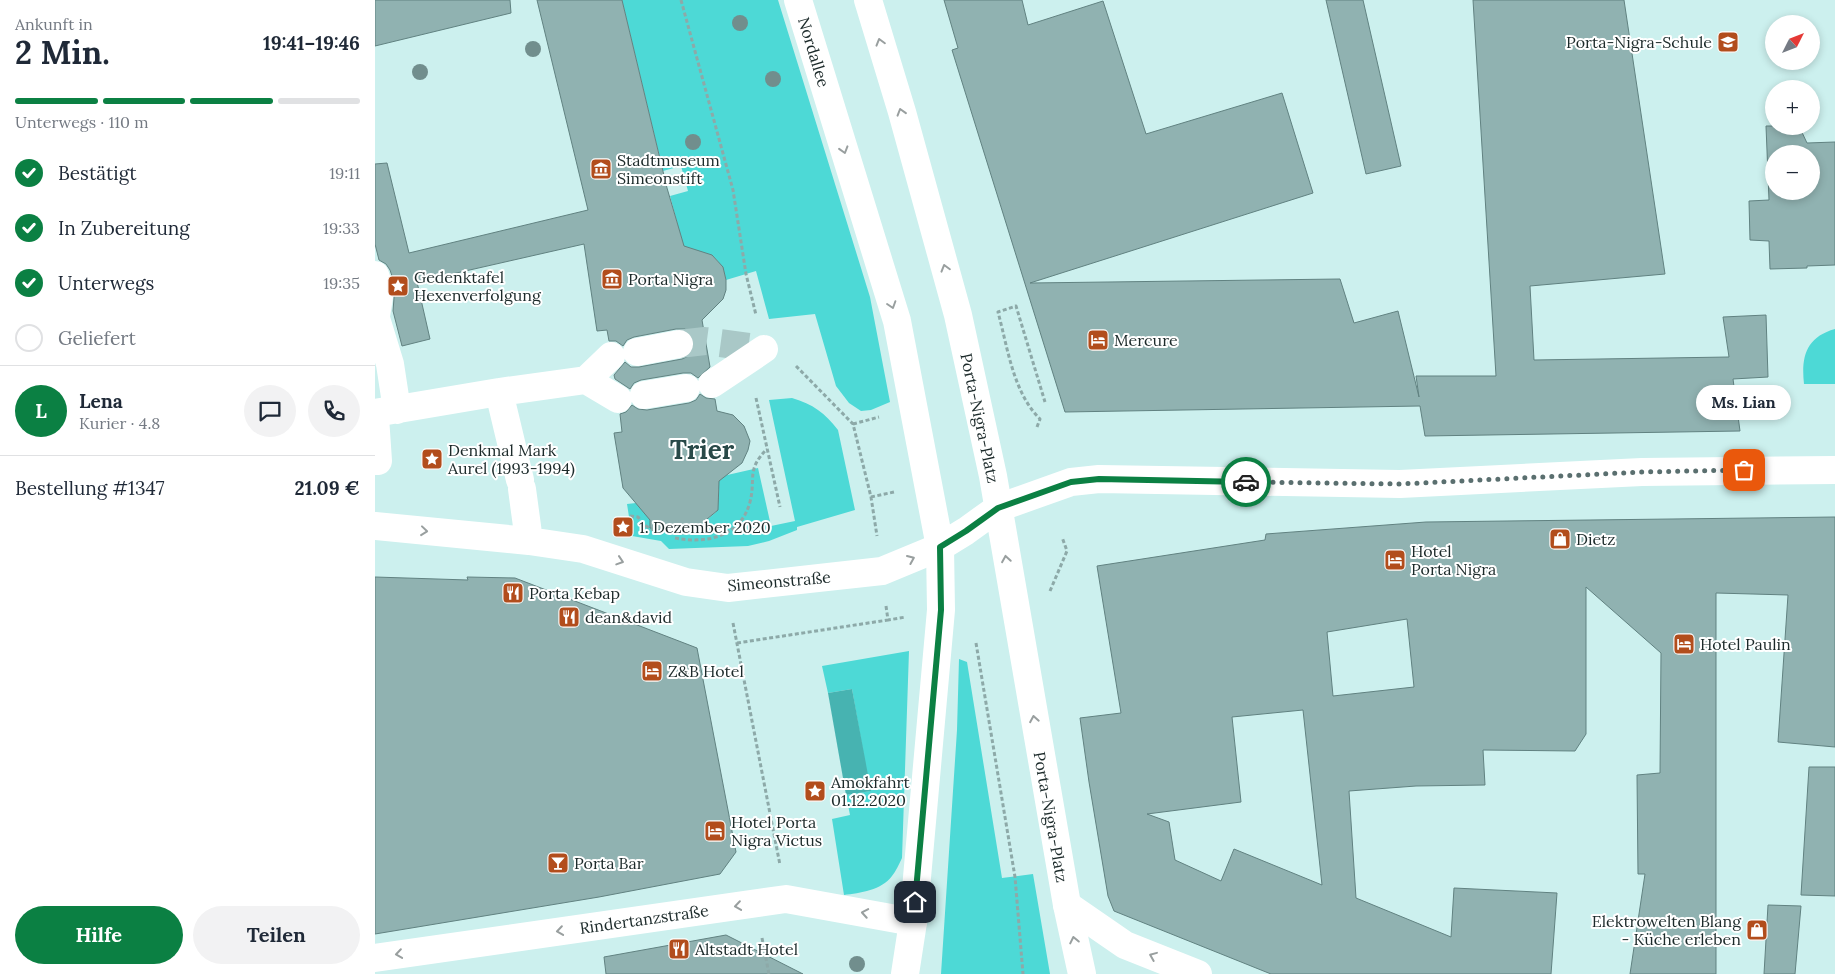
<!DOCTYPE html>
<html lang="de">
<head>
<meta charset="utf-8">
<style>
  :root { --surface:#fff; --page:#f2f2f3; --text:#1f2937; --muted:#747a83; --line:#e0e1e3; --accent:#0b8043 }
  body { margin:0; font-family:Lora,serif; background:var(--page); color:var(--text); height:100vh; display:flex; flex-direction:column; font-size:19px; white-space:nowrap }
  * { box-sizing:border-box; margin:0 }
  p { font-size:16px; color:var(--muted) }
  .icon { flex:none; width:28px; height:28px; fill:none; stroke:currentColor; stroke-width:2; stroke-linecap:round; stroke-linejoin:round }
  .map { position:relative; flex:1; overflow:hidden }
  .details { display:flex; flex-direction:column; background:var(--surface); width:375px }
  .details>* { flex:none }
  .needle { width:32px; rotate:48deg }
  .tools { position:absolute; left:1390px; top:15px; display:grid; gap:10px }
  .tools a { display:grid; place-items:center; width:55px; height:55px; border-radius:50%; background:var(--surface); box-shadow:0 2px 8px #0003; font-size:25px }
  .pin { position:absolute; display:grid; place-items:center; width:42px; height:42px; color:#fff; margin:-21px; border-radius:10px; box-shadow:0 2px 8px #0006 }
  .courier { position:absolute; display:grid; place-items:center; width:50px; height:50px; margin:-25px; border:4px solid #0b8043; border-radius:50%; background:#fff; color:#222; box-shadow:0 1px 6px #0007 }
  .bubble { position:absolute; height:35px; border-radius:18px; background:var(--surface); box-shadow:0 2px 8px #0003; font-size:16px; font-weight:700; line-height:35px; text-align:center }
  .headline em { font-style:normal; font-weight:700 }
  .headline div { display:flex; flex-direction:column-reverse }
  .headline { display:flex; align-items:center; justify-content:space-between; height:85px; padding:0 15px }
  h1 { font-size:32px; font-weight:700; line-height:38px }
  .bar { display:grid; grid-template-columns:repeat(4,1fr); gap:8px 5px; align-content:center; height:60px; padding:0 15px }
  .bar i { height:6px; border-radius:4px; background:var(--line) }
  .bar .selected { background:var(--accent) }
  .bar p { grid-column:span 4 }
  .line { display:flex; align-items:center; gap:12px; padding:0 15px; border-top:1px solid var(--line) }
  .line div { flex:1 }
  .round { display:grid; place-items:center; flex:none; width:52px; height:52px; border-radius:26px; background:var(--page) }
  ol { padding:0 15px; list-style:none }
  li { display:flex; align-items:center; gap:15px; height:55px }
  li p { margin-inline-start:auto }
  li .icon { padding:5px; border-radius:50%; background:var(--accent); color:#fff; stroke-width:4 }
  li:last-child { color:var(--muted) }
  li i { width:28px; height:28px; border:2px solid var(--line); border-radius:50% }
  .action { display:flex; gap:10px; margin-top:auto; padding:10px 15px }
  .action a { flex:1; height:58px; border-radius:30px; background:var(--accent); color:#fff; font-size:20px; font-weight:700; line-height:58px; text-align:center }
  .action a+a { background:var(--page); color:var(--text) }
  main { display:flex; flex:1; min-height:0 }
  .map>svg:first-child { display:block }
  .green { fill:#4dd9d6 }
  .water { fill:#47b3b1 }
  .building { fill:#90b2b1; stroke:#618281; fill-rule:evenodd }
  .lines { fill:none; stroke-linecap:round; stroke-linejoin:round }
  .minor-tunnel { stroke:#a9c8c7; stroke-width:28; stroke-dasharray:28 14; stroke-linecap:butt }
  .path { stroke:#8da9a8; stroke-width:3; stroke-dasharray:4 2.5; stroke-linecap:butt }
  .minor { stroke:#fff; stroke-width:28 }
  .major { stroke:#fff; stroke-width:28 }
  .tree { fill:#718e8d }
  .oneway { stroke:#999f9f }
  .done { stroke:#5a6f6f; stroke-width:5; stroke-dasharray:0 9 }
  .route { stroke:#0b8043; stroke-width:6 }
  .labels { text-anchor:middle; stroke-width:4; stroke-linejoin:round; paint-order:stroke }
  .poi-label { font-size:16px; fill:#1c2a2a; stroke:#fff; text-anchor:start }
  .street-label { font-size:16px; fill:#1c2a2a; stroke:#fff }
  .town-label { font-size:26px; font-weight:bold; fill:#294948; stroke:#fff }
</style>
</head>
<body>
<main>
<section class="details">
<div class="headline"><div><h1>2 Min.</h1><p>Ankunft in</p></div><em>19:41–19:46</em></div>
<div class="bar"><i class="selected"></i><i class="selected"></i><i class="selected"></i><i></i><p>Unterwegs · 110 m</p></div>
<ol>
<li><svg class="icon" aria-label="check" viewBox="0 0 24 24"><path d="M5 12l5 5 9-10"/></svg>Bestätigt<p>19:11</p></li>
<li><svg class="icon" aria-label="check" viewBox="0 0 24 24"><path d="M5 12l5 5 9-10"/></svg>In Zubereitung<p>19:33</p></li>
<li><svg class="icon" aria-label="check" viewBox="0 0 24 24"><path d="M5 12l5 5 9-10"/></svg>Unterwegs<p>19:35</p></li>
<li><i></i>Geliefert</li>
</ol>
<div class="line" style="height:90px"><b class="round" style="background:var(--accent);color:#fff">L</b><div><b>Lena</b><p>Kurier · 4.8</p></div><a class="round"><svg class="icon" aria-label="chat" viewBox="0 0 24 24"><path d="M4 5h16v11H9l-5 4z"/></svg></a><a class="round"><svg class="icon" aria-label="phone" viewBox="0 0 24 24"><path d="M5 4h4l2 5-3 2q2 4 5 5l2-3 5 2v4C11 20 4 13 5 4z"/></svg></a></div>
<div class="line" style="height:65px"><div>Bestellung #1347</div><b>21.09 €</b></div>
<div class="action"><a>Hilfe</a><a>Teilen</a></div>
</section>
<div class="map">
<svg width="1460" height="974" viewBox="0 0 1460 974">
  <rect width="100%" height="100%" fill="#ccf0ee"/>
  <path class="green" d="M247 0H403L495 297 515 402 496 410 486 411 474 403 461 386 440 314 394 319 381 271 351 280C346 256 333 250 310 252L295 196 313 191 306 166 288 171Z
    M1460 329V384H1429C1426 357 1431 337 1460 329Z
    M417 398C438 404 450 413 463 430L480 510 422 527V530L394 541 373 546 294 549 286 541 257 536 252 504 270 502 291 525V531C302 533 314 532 324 526L322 523 334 518 341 512 336 508 339 498H344V489L340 488 339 478 383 468 396 526 420 521 394 400Z
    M534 651 527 858C524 864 521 871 517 876 507 890 485 893 469 895L457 819 475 815 471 795 495 791 477 689 453 693 447 666Z
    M584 659 592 662 627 878 658 874 675 974H566L582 730Z"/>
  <path class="water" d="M477 689 496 791 471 795 453 693Z"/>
  <path class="building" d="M0 0H135L136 13 0 46Z
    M162 0H247L292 188 309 246 337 255 348 267 351 280V290L348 299 327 320 335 367 323 378 316 373H308L266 380 259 383 255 389 240 379 239 375 250 362 256 367H264L307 359 314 356 319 350V341L316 334 310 329H301L259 337 252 340 248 346 241 341H234L232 330 222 331 209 244 42 282 55 339 27 346 18 311 20 285 15 270 11 264 4 260 0 244V164L12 163 34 253 213 210Z
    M569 0H647L653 25 728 1 771 134 907 93 938 193 655 283 965 279 979 323 1023 311 1044 397 1041 376H1121L1098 0H1249L1290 274 1155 286 1159 360 1354 357 1348 317 1391 315 1393 377 1358 379 1365 431 1050 436 1045 406 690 412 577 50 583 48Z
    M951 0H988L1026 166 991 174Z
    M1391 126H1424L1432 143 1460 142V265L1432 266V268L1395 269 1394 241 1375 240 1374 201 1394 200ZM1399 154H1436V191H1399Z
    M325 394 331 398 340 399 342 411 358 415 369 426 375 441 373 450 367 463 344 481 343 510 315 533 306 534 275 528V520L248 488 239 433 247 432 245 414 251 412 257 405 263 409 272 410 314 403 321 400Z
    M1460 517V747L1403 742 1413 595 1341 593V974H1255L1270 874H1263L1262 775 1285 773 1286 653 1211 587V734L1200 751 1108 750 1110 785 1041 786 974 791 981 898 1076 937 1079 888 1182 893 1176 974H896L739 911 733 896 714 782 705 718 746 713 722 566 890 540 891 534 1051 522ZM1032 619 1039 687 958 696 952 632ZM928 710 947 885 859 849 846 881 800 860 794 822 772 814 866 802 857 717Z
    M0 577 93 580 92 577 140 578 322 648 361 852 345 874 224 897 0 934Z
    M1434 767H1460V896L1426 895Z
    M1393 905 1426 906 1420 974H1389Z
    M351 935 428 974H231L229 957Z"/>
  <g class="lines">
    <path class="minor-tunnel" d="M304 344 330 341 389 349"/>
    <path class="path" d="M306 0 358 190 371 274 381 315
      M421 366 478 424 496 497 502 536
      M381 398 405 507
      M478 424 504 417
      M662 427 665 419C638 392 633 349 623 312L641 306 670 402
      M496 497 519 492
      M255 516 263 517 269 525 284 533
      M300 538C331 544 366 537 375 502 381 478 371 470 392 449
      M675 591 692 551 687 537
      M511 606 513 620 531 617
      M358 623 405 865
      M362 643 513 620
      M601 643 640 877 648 974
      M387 938 394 974"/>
    <path class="minor" d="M0 275 5 290 1 316
      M0 315 15 364 22 410
      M262 352 304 344
      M211 380 243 399
      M337 384 389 349
      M124 392 145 480
      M269 395 311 388
      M0 413 124 392 211 380 236 356
      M0 417 3 461H0
      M147 489 154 541
      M623 508 696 482 724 479 1025 484 1267 472 1460 470
      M0 526 154 541 208 549 311 582 353 588 507 571 565 547
      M692 905 750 945 823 974
      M0 958 411 899 538 922"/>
    <path class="major" d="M423 0 522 321 565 547 566 610 538 922 530 974
      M493 0 527 112 583 315 618 476 692 905 707 974
      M565 547 591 531 623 508"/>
  </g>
  <g class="tree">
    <circle cx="365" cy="23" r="8"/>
    <circle cx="158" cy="49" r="8"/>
    <circle cx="45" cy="72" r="8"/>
    <circle cx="398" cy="79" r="8"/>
    <circle cx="318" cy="142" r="8"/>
    <circle cx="482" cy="964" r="8"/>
  </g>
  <defs><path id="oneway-chevron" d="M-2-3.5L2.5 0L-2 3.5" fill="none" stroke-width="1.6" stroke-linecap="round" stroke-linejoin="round" transform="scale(1.25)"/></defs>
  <g class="oneway">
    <use href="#oneway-chevron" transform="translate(505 42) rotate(-106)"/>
    <use href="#oneway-chevron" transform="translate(526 112) rotate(-107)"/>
    <use href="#oneway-chevron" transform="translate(469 150) rotate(73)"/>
    <use href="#oneway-chevron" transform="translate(570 268) rotate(-106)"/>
    <use href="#oneway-chevron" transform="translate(517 305) rotate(72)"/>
    <use href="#oneway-chevron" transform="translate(49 531) rotate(6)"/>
    <use href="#oneway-chevron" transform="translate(536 559) rotate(-23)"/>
    <use href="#oneway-chevron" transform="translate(631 559) rotate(-99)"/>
    <use href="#oneway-chevron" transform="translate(245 561) rotate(18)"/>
    <use href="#oneway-chevron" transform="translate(659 719) rotate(-100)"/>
    <use href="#oneway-chevron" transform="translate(363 906) rotate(172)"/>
    <use href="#oneway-chevron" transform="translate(490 913) rotate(-170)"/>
    <use href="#oneway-chevron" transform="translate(185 931) rotate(172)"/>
    <use href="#oneway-chevron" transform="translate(699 940) rotate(-102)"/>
    <use href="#oneway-chevron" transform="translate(24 954) rotate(172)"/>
    <use href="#oneway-chevron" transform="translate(778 956) rotate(-158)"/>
  </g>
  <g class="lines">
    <path class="done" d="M871 482 1025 484 1267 472 1369 470"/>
    <path class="route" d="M540 902 566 610 565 547 591 531 623 508 696 482 724 479 871 482"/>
  </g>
  <defs>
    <g id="school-square" transform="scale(1.125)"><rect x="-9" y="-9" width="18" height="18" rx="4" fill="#b24d1c" stroke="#fff"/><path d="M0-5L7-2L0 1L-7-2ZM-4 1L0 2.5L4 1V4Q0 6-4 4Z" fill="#fff"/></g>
    <g id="museum-square" transform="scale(1.125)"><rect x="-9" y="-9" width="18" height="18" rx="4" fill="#b24d1c" stroke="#fff"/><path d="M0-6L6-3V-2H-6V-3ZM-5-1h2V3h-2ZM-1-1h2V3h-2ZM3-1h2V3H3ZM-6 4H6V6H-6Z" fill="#fff"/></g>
    <g id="sight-square" transform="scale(1.125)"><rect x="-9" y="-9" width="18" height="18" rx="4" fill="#b24d1c" stroke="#fff"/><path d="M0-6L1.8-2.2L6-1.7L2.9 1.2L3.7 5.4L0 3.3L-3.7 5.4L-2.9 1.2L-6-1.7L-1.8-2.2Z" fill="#fff"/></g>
    <g id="hotel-square" transform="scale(1.125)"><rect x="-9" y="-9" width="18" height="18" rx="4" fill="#b24d1c" stroke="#fff"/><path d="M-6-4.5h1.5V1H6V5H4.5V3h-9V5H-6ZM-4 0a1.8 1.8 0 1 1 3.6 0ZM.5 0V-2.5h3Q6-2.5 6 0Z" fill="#fff"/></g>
    <g id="shop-square" transform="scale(1.125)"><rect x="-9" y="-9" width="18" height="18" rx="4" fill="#b24d1c" stroke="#fff"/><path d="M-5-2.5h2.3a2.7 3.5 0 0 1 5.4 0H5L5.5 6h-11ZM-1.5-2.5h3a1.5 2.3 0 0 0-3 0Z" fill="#fff"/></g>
    <g id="restaurant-square" transform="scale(1.125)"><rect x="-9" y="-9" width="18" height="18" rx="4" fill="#b24d1c" stroke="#fff"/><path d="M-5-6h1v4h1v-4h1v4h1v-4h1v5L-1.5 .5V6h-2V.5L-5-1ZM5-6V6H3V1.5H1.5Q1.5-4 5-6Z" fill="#fff"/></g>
    <g id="bar-square" transform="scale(1.125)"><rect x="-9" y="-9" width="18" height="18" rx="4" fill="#b24d1c" stroke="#fff"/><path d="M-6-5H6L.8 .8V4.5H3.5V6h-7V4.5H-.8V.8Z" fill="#fff"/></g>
  </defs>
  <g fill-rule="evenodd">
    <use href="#school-square" x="1353" y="42"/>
    <use href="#museum-square" x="226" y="169"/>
    <use href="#museum-square" x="237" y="279"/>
    <use href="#sight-square" x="23" y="286"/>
    <use href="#hotel-square" x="723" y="340"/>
    <use href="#sight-square" x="57" y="459"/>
    <use href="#sight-square" x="248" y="527"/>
    <use href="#shop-square" x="1185" y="539"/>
    <use href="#hotel-square" x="1020" y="560"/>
    <use href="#restaurant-square" x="138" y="593"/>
    <use href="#restaurant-square" x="194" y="617"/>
    <use href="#hotel-square" x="1309" y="644"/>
    <use href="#hotel-square" x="277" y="671"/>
    <use href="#sight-square" x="440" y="791"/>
    <use href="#hotel-square" x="340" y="831"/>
    <use href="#bar-square" x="183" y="863"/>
    <use href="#shop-square" x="1382" y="930"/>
    <use href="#restaurant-square" x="304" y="949"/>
  </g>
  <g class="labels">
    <g class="poi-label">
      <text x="1337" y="48" text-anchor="end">Porta-Nigra-Schule</text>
      <text x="242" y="166">Stadtmuseum<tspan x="242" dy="18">Simeonstift</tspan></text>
      <text x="39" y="283">Gedenktafel<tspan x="39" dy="18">Hexenverfolgung</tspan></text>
      <text x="253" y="285">Porta Nigra</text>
      <text x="739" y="346">Mercure</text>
      <text x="73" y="456">Denkmal Mark<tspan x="73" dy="18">Aurel (1993-1994)</tspan></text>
      <text x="264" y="533">1. Dezember 2020</text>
      <text x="1201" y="545">Dietz</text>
      <text x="1036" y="557">Hotel<tspan x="1036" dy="18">Porta Nigra</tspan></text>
      <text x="154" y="599">Porta Kebap</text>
      <text x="210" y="623">dean&amp;david</text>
      <text x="1325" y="650">Hotel Paulin</text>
      <text x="293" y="677">Z&amp;B Hotel</text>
      <text x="456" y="788">Amokfahrt<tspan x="456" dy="18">01.12.2020</tspan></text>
      <text x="356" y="828">Hotel Porta<tspan x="356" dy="18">Nigra Victus</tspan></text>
      <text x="199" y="869">Porta Bar</text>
      <text x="1366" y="927" text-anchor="end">Elektrowelten Blang<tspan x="1366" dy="18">- Küche erleben</tspan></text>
      <text x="320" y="955">Altstadt Hotel</text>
    </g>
    <g class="street-label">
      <text transform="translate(439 52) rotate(73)" y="6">Nordallee</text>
      <text transform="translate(605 418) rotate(78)" y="6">Porta-Nigra-Platz</text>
      <text transform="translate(404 581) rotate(-5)" y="6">Simeonstraße</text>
      <text transform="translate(676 817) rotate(80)" y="6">Porta-Nigra-Platz</text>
      <text transform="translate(269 919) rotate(-8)" y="6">Rindertanzstraße</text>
    </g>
    <g class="town-label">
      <text x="327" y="459">Trier</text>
    </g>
  </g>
</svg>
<div class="tools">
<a><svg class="needle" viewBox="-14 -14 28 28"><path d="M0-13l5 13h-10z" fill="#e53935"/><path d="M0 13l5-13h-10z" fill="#747a83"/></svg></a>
<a>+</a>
<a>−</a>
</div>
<div class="pin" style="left:1369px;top:470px;background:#ea580c"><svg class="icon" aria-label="bag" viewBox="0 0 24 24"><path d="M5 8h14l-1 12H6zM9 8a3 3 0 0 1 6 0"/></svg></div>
<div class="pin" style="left:540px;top:902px;background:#1f2937"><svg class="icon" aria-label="home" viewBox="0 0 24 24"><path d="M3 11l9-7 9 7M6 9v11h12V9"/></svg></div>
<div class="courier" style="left:871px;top:482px"><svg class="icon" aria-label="car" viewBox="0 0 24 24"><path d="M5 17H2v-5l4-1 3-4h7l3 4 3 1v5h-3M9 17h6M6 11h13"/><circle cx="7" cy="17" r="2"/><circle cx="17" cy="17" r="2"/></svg></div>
<div class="bubble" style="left:1321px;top:385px;width:95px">Ms. Lian</div>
</div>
</main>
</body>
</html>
